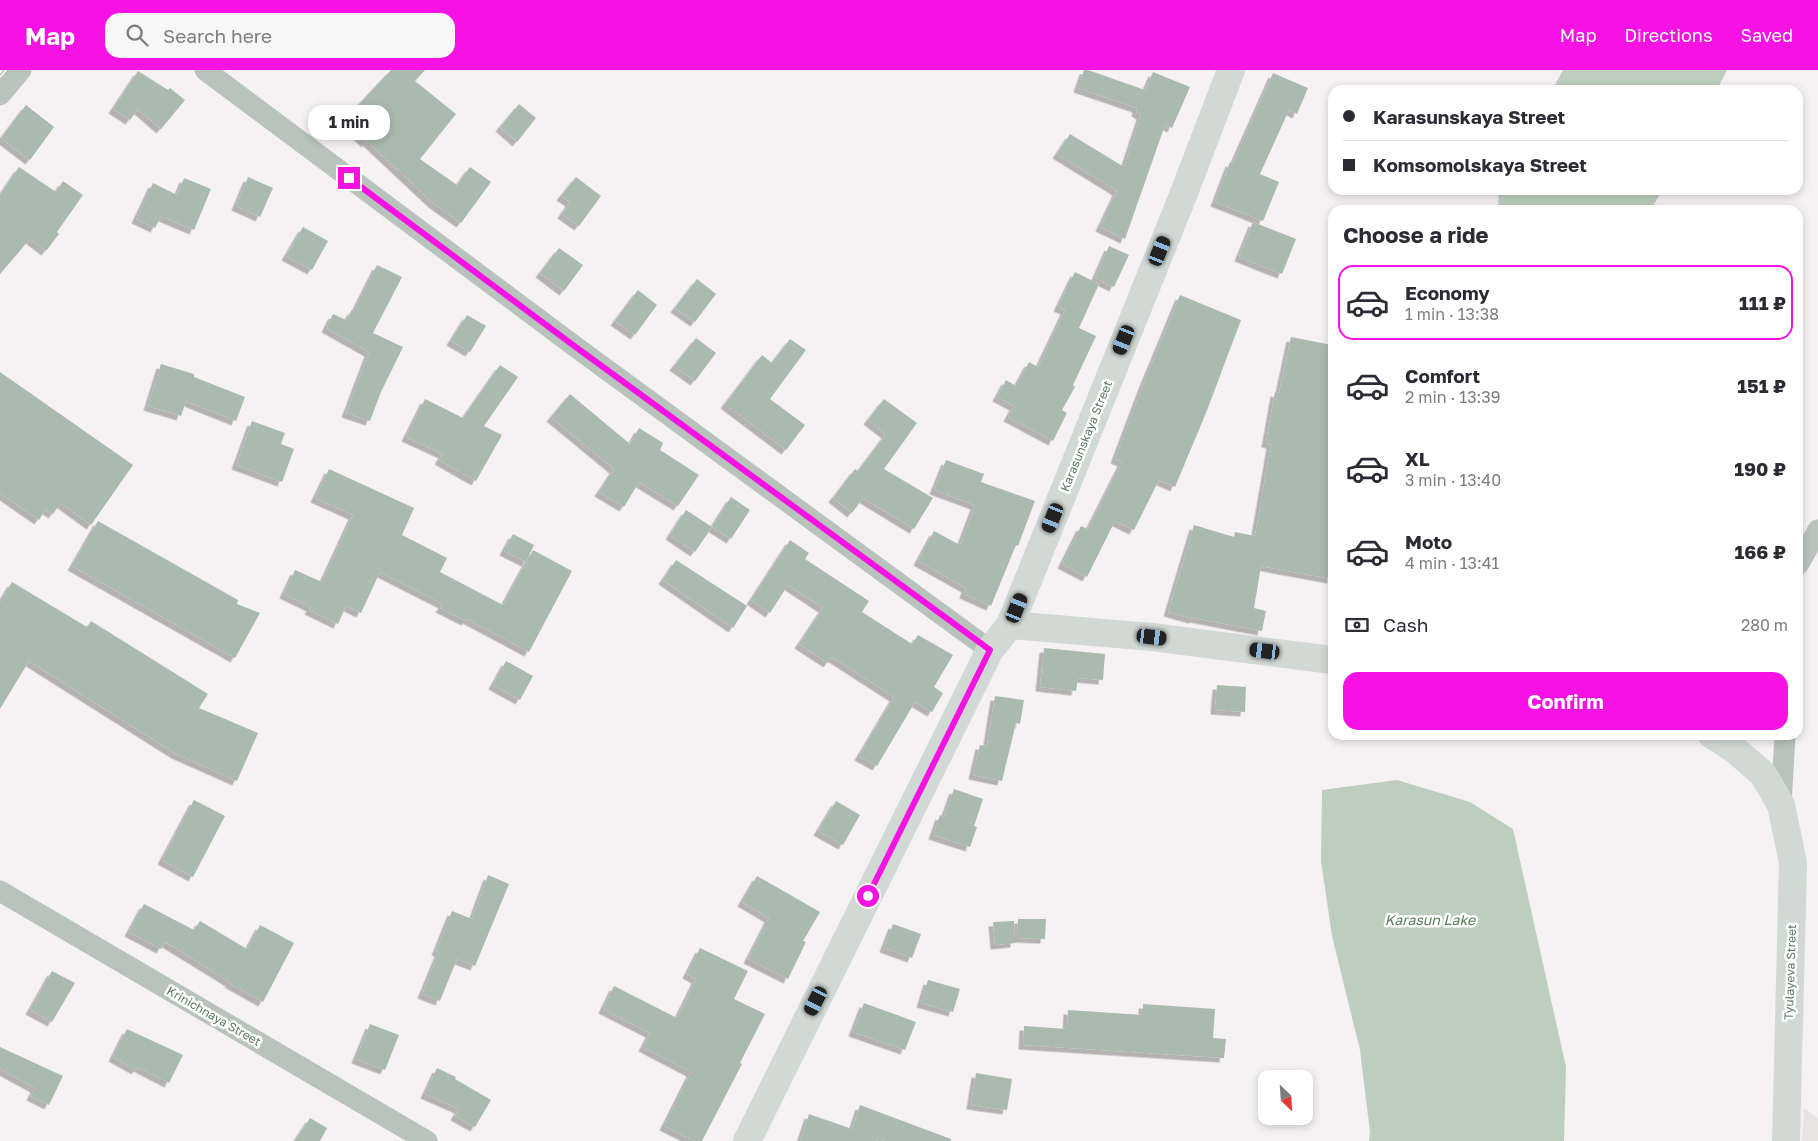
<!DOCTYPE html>
<html lang="en">
<head>
<meta charset="utf-8">
<style>
  :root { --surface:#fff; --page:#f7f7f7; --text:#2b2b33; --muted:#7c7c81; --line:#e1e1e2; --accent:#f512e3 }
  body { margin:0; font-family:"Golos Text",sans-serif; background:var(--page); color:var(--text); height:100vh; display:flex; flex-direction:column; font-size:19px; white-space:nowrap }
  * { box-sizing:border-box; margin:0 }
  p { font-size:16px; color:var(--muted) }
  .icon { flex:none; width:28px; height:28px; fill:none; stroke:currentColor; stroke-width:2; stroke-linecap:round; stroke-linejoin:round }
  .map { position:relative; flex:1; overflow:hidden }
  .panel { position:absolute; left:1328px; top:135px; width:475px; height:535px; display:flex; flex-direction:column; background:var(--surface); border-radius:15px; box-shadow:0 2px 8px #0003 }
  .panel>* { flex:none }
  .guide { position:absolute; left:1328px; top:15px; width:475px; height:110px; border-radius:15px; box-shadow:0 2px 8px #0003; display:grid; align-content:center; height:110px; padding:0 15px; background:var(--surface) }
  .needle { width:32px; rotate:155deg }
  .controls { position:absolute; left:1258px; top:1000px; display:grid; gap:10px }
  .controls a { display:grid; place-items:center; width:55px; height:55px; border-radius:10px; background:var(--surface); box-shadow:0 2px 8px #0003; font-size:25px }
  .end { position:absolute; width:22px; height:22px; margin:-11px; border:6px solid #f512e3; background:#fff; box-shadow:0 0 0 2px #fff }
  .from { border-radius:50% }
  .bubble { position:absolute; height:35px; border-radius:15px; background:var(--surface); box-shadow:0 2px 8px #0003; font-size:16px; font-weight:700; line-height:35px; text-align:center }
  .car { position:absolute; width:15px; height:30px; margin:-15px -8px; border-radius:6px; box-shadow:0 0 4px 1px #0007; background:linear-gradient(#222 24%,#8ab4d8 0 40%,#222 0 76%,#8ab4d8 0 86%,#222 0) }
  .guide b { display:flex; align-items:center; gap:18px; height:48px; font-size:19px }
  .guide b+b { border-top:1px solid var(--line) }
  .guide i { width:12px; height:12px; background:var(--text) }
  ul { padding:0; list-style:none }
  li { display:flex; align-items:center; gap:15px; height:75px; margin:0 10px 8px; padding:0 5px; border:2px solid transparent; border-radius:15px }
  li div { flex:1 }
  li b { display:block; font-size:19px }
  li em { font-style:normal; font-weight:700 }
  li.current { border-color:var(--accent) }
  li>.icon { width:45px; height:45px; stroke-width:1.5 }
  h2 { padding:0 15px; font-size:22px; line-height:60px }
  .pay { display:flex; align-items:center; gap:12px; height:55px; padding:0 15px; font-size:19px }
  .pay p { margin-inline-start:auto }
  .action { display:flex; gap:10px; margin-top:auto; padding:10px 15px }
  .action a { flex:1; height:58px; border-radius:15px; background:var(--accent); color:#fff; font-size:20px; font-weight:700; line-height:58px; text-align:center }
  header { display:flex; align-items:center; gap:30px; box-sizing:border-box; height:70px; padding:0 25px; background:var(--accent); color:#fff }
  header strong { font-size:24px }
  nav { display:flex; gap:28px; margin-inline-start:auto; font-size:18px }
  .search { width:350px; height:45px; background:var(--page); display:flex; align-items:center; gap:12px; box-sizing:border-box; padding:0 18px; border-radius:15px; color:var(--muted); font-size:19px }
  .map>svg:first-child { display:block }
  .built { fill:#e6e5e3 }
  .water { fill:#bdcebe }
  .building { fill:#abbaae; filter:url(#shadow) }
  .lines { fill:none; stroke-linecap:round; stroke-linejoin:round }
  .street { stroke:#b8c3bb; stroke-width:21 }
  .secondary { stroke:#d1d9d4; stroke-width:28 }
  .tram { stroke:#98a99d; stroke-width:1 }
  .route { stroke:#f512e3; stroke-width:6 }
  .labels { text-anchor:middle; dominant-baseline:central; stroke-width:5; stroke-linejoin:round; paint-order:stroke }
  .street-label { font-size:12px; fill:#597a63; stroke:#fff }
  .water-label { font-size:14px; font-style:italic; fill:#587c5c; stroke:#fff }
</style>
</head>
<body>
<header>
<strong>Map</strong>
<div class="search"><svg class="icon" aria-label="search" viewBox="0 0 24 24"><circle cx="10" cy="10" r="6"/><path d="M15 15l6 6"/></svg>Search here</div>
<nav><a>Map</a><a>Directions</a><a>Saved</a></nav>
</header>
<div class="map">
<svg width="1818" height="1071" viewBox="0 0 1818 1071">
  <defs>
    <filter id="shadow"><feDropShadow dx="-4.5" dy="4.5" stdDeviation="0" flood-color="#0004"/></filter>
  </defs>
  <rect width="100%" height="100%" fill="#f6f1f2"/>
  <path class="built" d="M 1804,1038 L 1818,1048 L 1818,1071 L 1802,1071 Z"/>
  <path class="water" d="M 1563,0 L 1727,0 L 1717,20 L 1552,20 Z
    M 1499,120 L 1662,120 L 1651,140 L 1498,140 Z
    M 1397,710 L 1470,732 L 1513,759 L 1566,997 L 1564,1071 L 1369,1071 L 1370,1062 L 1360,980 L 1332,866 L 1321,791 L 1322,720 Z"/>
  <path class="building" d="M 391,0 L 425,0 L 415,11 L 456,44 L 420,89 L 457,115 L 470,97 L 491,112 L 461,153 L 433,133 L 367,71 L 366,73 L 343,51 Z
    M 1084,0 L 1088,0 L 1145,20 L 1153,2 L 1190,17 L 1172,58 L 1165,55 L 1125,169 L 1100,157 L 1117,121 L 1057,84 L 1070,64 L 1124,97 L 1141,45 L 1136,42 L 1137,38 L 1078,18 Z
    M 138,1 L 168,20 L 170,18 L 185,30 L 161,59 L 138,39 L 130,50 L 113,39 Z
    M 1273,3 L 1308,18 L 1297,44 L 1289,40 L 1260,104 L 1279,112 L 1263,151 L 1215,132 L 1230,92 L 1233,93 Z
    M 519,34 L 536,48 L 517,72 L 500,57 Z
    M 26,35 L 54,57 L 30,90 L 1,68 Z
    M 19,97 L 56,122 L 63,111 L 83,125 L 57,162 L 59,164 L 46,181 L 30,169 L 0,204 L 0,125 Z
    M 248,107 L 273,118 L 260,147 L 236,136 Z
    M 576,107 L 601,126 L 579,156 L 562,144 L 570,132 L 561,126 Z
    M 184,108 L 211,119 L 194,160 L 161,146 L 155,158 L 136,149 L 153,113 L 177,125 Z
    M 1253,152 L 1296,169 L 1282,204 L 1239,187 Z
    M 303,157 L 328,171 L 312,200 L 286,186 Z
    M 1109,176 L 1129,185 L 1114,217 L 1095,208 Z
    M 559,178 L 583,195 L 564,221 L 540,203 Z
    M 377,195 L 402,207 L 373,263 L 403,277 L 381,322 L 370,351 L 346,343 L 369,282 L 326,258 L 333,244 L 346,250 L 352,240 L 354,241 Z
    M 1075,202 L 1099,214 L 1079,258 L 1096,266 L 1073,315 L 1075,317 L 1062,340 L 1067,343 L 1053,371 L 1008,347 L 1014,336 L 997,327 L 1006,310 L 1016,316 L 1029,292 L 1038,297 L 1065,240 L 1058,237 Z
    M 697,209 L 716,224 L 695,252 L 675,238 Z
    M 638,220 L 657,235 L 635,265 L 615,251 Z
    M 1180,225 L 1241,250 L 1206,343 L 1175,417 L 1159,410 L 1134,460 L 1115,451 L 1087,507 L 1062,494 L 1081,456 L 1088,459 L 1122,392 L 1115,389 L 1142,317 Z
    M 467,245 L 486,256 L 470,282 L 451,271 Z
    M 1291,267 L 1332,275 L 1332,509 L 1261,496 L 1254,538 L 1266,541 L 1262,561 L 1194,548 L 1193,549 L 1168,542 L 1194,455 L 1234,467 L 1235,462 L 1255,466 L 1271,374 L 1266,373 L 1275,322 L 1279,323 Z
    M 696,268 L 716,283 L 695,311 L 674,296 Z
    M 790,269 L 806,280 L 770,329 L 805,355 L 786,380 L 725,334 L 762,285 L 772,293 Z
    M 161,294 L 194,304 L 194,307 L 245,327 L 236,351 L 186,331 L 181,346 L 148,336 Z
    M 500,295 L 518,307 L 484,356 L 502,365 L 476,411 L 439,390 L 443,384 L 406,367 L 425,329 L 463,348 Z
    M 0,302 L 133,395 L 91,455 L 61,433 L 53,444 L 46,439 L 39,450 L 0,423 Z
    M 570,324 L 630,374 L 639,358 L 663,373 L 660,380 L 699,405 L 678,436 L 639,412 L 624,437 L 599,422 L 614,399 L 551,347 Z
    M 884,329 L 917,353 L 884,399 L 933,428 L 914,459 L 863,428 L 852,443 L 833,428 L 855,399 L 858,401 L 886,364 L 868,350 Z
    M 252,351 L 285,363 L 281,374 L 294,379 L 282,412 L 236,395 Z
    M 946,390 L 984,404 L 981,412 L 1035,431 L 1018,476 L 1016,475 L 991,536 L 964,524 L 966,518 L 918,491 L 934,461 L 960,475 L 975,435 L 934,420 Z
    M 329,399 L 414,438 L 402,465 L 447,488 L 440,502 L 503,535 L 533,480 L 572,501 L 529,582 L 467,549 L 466,551 L 440,538 L 443,534 L 380,502 L 361,543 L 346,536 L 338,554 L 309,540 L 311,537 L 284,524 L 295,500 L 322,512 L 353,445 L 315,428 Z
    M 731,427 L 750,440 L 731,469 L 712,457 Z
    M 686,440 L 712,457 L 695,482 L 670,465 Z
    M 98,451 L 238,530 L 237,534 L 260,543 L 235,588 L 72,496 Z
    M 513,464 L 534,475 L 526,492 L 504,481 Z
    M 790,470 L 809,483 L 805,489 L 869,531 L 862,542 L 912,574 L 918,565 L 953,585 L 934,617 L 943,623 L 932,642 L 915,632 L 877,696 L 859,686 L 894,627 L 832,587 L 828,593 L 799,574 L 823,538 L 788,515 L 770,543 L 751,530 Z
    M 676,490 L 747,536 L 733,558 L 663,510 Z
    M 12,512 L 87,557 L 91,551 L 208,624 L 199,638 L 258,663 L 237,711 L 176,684 L 29,591 L 0,639 L 0,532 Z
    M 1044,578 L 1105,584 L 1103,610 L 1078,608 L 1076,621 L 1040,617 Z
    M 506,591 L 533,606 L 520,630 L 493,615 Z
    M 1217,615 L 1246,617 L 1245,642 L 1215,640 Z
    M 995,626 L 1024,630 L 1020,654 L 1016,653 L 1002,711 L 973,705 L 980,675 L 987,676 Z
    M 954,719 L 983,729 L 974,756 L 977,757 L 970,777 L 933,765 L 940,745 L 944,747 Z
    M 194,730 L 225,746 L 193,807 L 162,790 Z
    M 836,731 L 860,745 L 843,775 L 818,761 Z
    M 488,805 L 509,814 L 475,896 L 457,889 L 440,931 L 422,924 L 439,882 L 436,881 L 452,841 L 472,849 Z
    M 757,806 L 820,842 L 803,871 L 806,872 L 788,909 L 748,889 L 769,848 L 742,832 Z
    M 144,834 L 194,860 L 200,851 L 247,879 L 260,855 L 294,873 L 263,932 L 229,913 L 230,912 L 165,872 L 161,879 L 129,862 Z
    M 1018,849 L 1046,849 L 1045,869 L 1017,868 Z
    M 1014,851 L 1015,873 L 995,875 L 993,852 Z
    M 893,854 L 921,864 L 912,888 L 884,878 Z
    M 700,878 L 748,901 L 734,929 L 765,944 L 740,993 L 742,994 L 702,1071 L 694,1071 L 664,1056 L 691,1002 L 643,977 L 650,963 L 603,939 L 614,916 L 677,948 L 696,909 L 687,904 Z
    M 52,901 L 75,913 L 52,952 L 30,940 Z
    M 928,910 L 960,919 L 953,942 L 921,933 Z
    M 864,933 L 916,952 L 905,980 L 853,962 Z
    M 1143,934 L 1215,939 L 1213,968 L 1226,969 L 1224,988 L 1023,975 L 1024,956 L 1067,959 L 1068,940 L 1143,945 Z
    M 370,954 L 399,965 L 385,1000 L 356,989 Z
    M 127,959 L 183,985 L 169,1013 L 138,997 L 136,1000 L 113,987 Z
    M 0,977 L 63,1006 L 49,1035 L 31,1026 L 35,1018 L 0,999 Z
    M 437,998 L 456,1007 L 455,1009 L 491,1030 L 475,1057 L 455,1046 L 459,1039 L 425,1024 Z
    M 976,1003 L 1012,1009 L 1007,1040 L 971,1035 Z
    M 860,1035 L 951,1069 L 951,1071 L 885,1071 L 877,1068 L 876,1071 L 800,1071 L 809,1044 L 852,1059 Z
    M 310,1048 L 327,1058 L 320,1071 L 295,1071 Z"/>
  <g class="lines">
    <path class="street" d="M 205,0 L 573,275 L 990,580
      M 0,25 L 21,0
      M 1798,495 L 1818,460
      M 1781,735 L 1785,665
      M 0,821 L 427,1071"/>
    <path class="secondary" d="M 1010,555 L 1152,567 L 1332,590
      M 1712,665 L 1734,679 L 1763,704 L 1781,735 L 1793,793 L 1786,1071
      M 747,1071 L 990,580 L 1010,555 L 1182,128 L 1231,0"/>
    <path class="tram" d="M 0,5 L 4,0"/>
  </g>
  <g class="lines">
    <path class="route" d="M 349,108 L 573,275 L 990,580 L 868,826"/>
  </g>
  <g class="labels">
    <g class="street-label">
      <text transform="translate(1086 366) rotate(-68)">Karasunskaya Street</text>
      <text transform="translate(1790 902) rotate(-88)">Tyulayeva Street</text>
      <text transform="translate(214 946) rotate(30)">Krinichnaya Street</text>
    </g>
    <g class="water-label">
      <text x="1430" y="849">Karasun Lake</text>
    </g>
  </g>
</svg>
<div class="controls">
<a><svg class="needle" viewBox="-14 -14 28 28"><path d="M0-13l5 13h-10z" fill="#e53935"/><path d="M0 13l5-13h-10z" fill="#7c7c81"/></svg></a>
</div>
<i class="end from" style="left:868px;top:826px"></i>
<i class="end" style="left:349px;top:108px"></i>
<div class="bubble" style="left:308px;top:35px;width:82px">1 min</div>
<i class="car" style="left:1160px;top:181px;rotate:22deg"></i>
<i class="car" style="left:1124px;top:270px;rotate:202deg"></i>
<i class="car" style="left:1053px;top:448px;rotate:202deg"></i>
<i class="car" style="left:1017px;top:538px;rotate:22deg"></i>
<i class="car" style="left:1152px;top:567px;rotate:97deg"></i>
<i class="car" style="left:1265px;top:581px;rotate:277deg"></i>
<i class="car" style="left:816px;top:931px;rotate:207deg"></i>
<div class="guide">
<b><i class="from"></i>Karasunskaya Street</b>
<b><i></i>Komsomolskaya Street</b>
</div>
<section class="panel">
<h2>Choose a ride</h2>
<ul>
<li class="current"><svg class="icon" aria-label="car" viewBox="0 0 24 24"><path d="M5 17H2v-5l4-1 3-4h7l3 4 3 1v5h-3M9 17h6M6 11h13"/><circle cx="7" cy="17" r="2"/><circle cx="17" cy="17" r="2"/></svg><div><b>Economy</b><p>1 min · 13:38</p></div><em>111 ₽</em></li>
<li><svg class="icon" aria-label="car" viewBox="0 0 24 24"><path d="M5 17H2v-5l4-1 3-4h7l3 4 3 1v5h-3M9 17h6M6 11h13"/><circle cx="7" cy="17" r="2"/><circle cx="17" cy="17" r="2"/></svg><div><b>Comfort</b><p>2 min · 13:39</p></div><em>151 ₽</em></li>
<li><svg class="icon" aria-label="car" viewBox="0 0 24 24"><path d="M5 17H2v-5l4-1 3-4h7l3 4 3 1v5h-3M9 17h6M6 11h13"/><circle cx="7" cy="17" r="2"/><circle cx="17" cy="17" r="2"/></svg><div><b>XL</b><p>3 min · 13:40</p></div><em>190 ₽</em></li>
<li><svg class="icon" aria-label="car" viewBox="0 0 24 24"><path d="M5 17H2v-5l4-1 3-4h7l3 4 3 1v5h-3M9 17h6M6 11h13"/><circle cx="7" cy="17" r="2"/><circle cx="17" cy="17" r="2"/></svg><div><b>Moto</b><p>4 min · 13:41</p></div><em>166 ₽</em></li>
</ul>
<div class="pay"><svg class="icon" aria-label="cash" viewBox="0 0 24 24"><path d="M3 7h18v10H3z"/><circle cx="12" cy="12" r="2"/></svg>Cash<p>280 m</p></div>
<div class="action"><a>Confirm</a></div>
</section>
</div>
</body>
</html>
